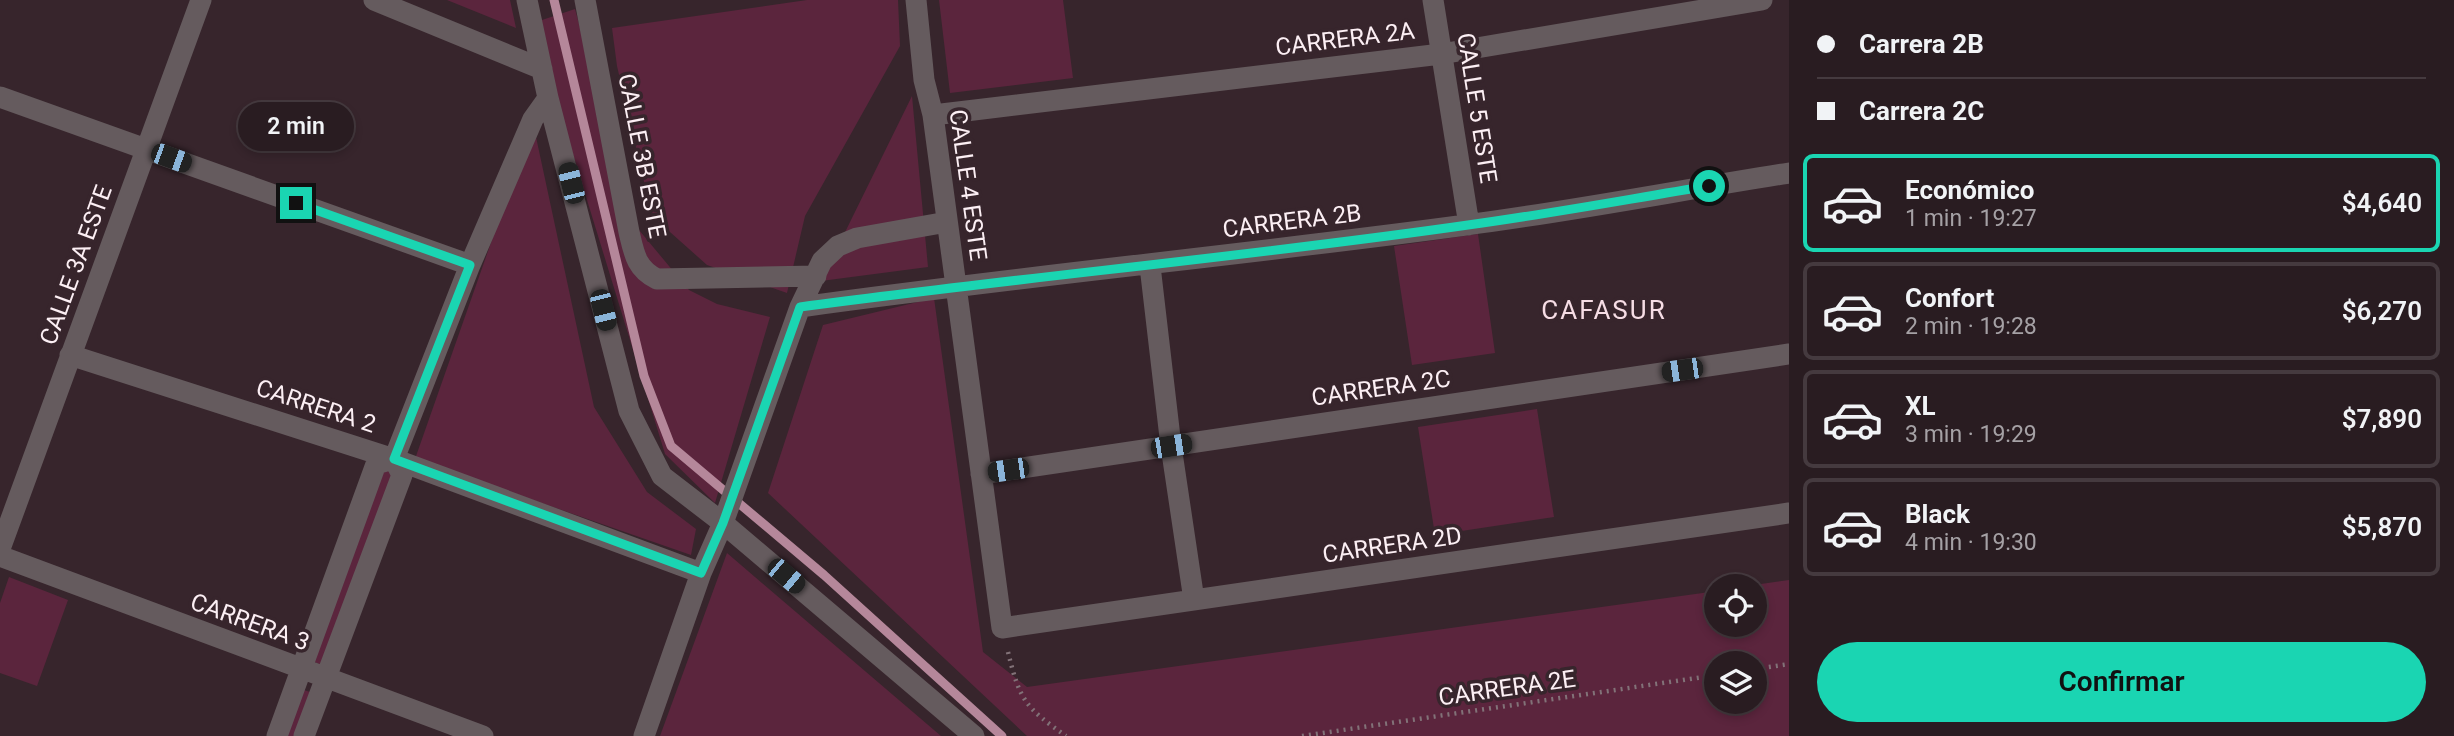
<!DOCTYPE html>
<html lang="es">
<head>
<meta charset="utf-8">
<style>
  :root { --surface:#291c21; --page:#31252a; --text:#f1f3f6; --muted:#a5a1a5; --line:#453a3f; --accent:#1ad5b2 }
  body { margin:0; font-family:Roboto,sans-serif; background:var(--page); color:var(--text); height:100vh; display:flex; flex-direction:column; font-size:26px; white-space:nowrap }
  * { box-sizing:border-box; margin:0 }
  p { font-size:23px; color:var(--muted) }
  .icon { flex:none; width:38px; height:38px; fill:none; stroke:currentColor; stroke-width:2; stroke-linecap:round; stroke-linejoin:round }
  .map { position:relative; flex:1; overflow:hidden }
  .drawer { display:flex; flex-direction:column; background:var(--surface); width:665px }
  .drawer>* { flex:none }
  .banner { display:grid; align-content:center; height:154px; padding:0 28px; background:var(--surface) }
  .controls { position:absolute; left:1704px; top:574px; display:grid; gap:14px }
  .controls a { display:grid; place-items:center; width:63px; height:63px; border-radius:50%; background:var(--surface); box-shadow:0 4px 10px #0003,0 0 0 2px var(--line); font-size:35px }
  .end { position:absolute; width:32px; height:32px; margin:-16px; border:9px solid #1ad5b2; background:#111; box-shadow:0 0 0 4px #111 }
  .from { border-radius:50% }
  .bubble { position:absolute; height:49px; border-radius:24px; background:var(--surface); box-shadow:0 4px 10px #0003,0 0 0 2px var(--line); font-size:23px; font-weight:600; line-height:49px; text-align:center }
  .car { position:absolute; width:21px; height:42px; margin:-21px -10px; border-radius:9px; box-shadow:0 0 5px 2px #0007; background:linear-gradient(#222 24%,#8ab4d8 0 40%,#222 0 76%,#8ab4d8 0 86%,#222 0) }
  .banner b { display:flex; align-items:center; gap:24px; height:66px; font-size:26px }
  .banner b+b { border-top:2px solid var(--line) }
  .banner i { width:18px; height:18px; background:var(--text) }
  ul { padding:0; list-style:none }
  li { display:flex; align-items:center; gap:21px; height:98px; margin:0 14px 10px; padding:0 14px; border:4px solid var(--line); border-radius:10px }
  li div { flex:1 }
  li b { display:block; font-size:26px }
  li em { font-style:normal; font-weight:600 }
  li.selected { border-color:var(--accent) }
  li>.icon { width:63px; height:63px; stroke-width:1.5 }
  .button { display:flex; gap:14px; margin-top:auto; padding:14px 28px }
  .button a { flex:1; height:80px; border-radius:42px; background:var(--accent); color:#111; font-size:28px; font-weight:600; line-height:80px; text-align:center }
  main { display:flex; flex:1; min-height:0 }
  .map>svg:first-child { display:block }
  .green { fill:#5b253d; fill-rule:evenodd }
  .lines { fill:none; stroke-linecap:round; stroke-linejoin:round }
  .stream { stroke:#b5879a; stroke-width:9 }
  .path { stroke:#827278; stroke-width:4.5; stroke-dasharray:2 5; stroke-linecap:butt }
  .street { stroke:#655b5e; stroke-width:21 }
  .route { stroke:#1ad5b2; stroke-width:9 }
  .labels { text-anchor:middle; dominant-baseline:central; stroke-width:7; stroke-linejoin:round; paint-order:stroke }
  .street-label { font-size:24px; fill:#fceff4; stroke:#37252c }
  .neighbourhood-label { font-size:26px; letter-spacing:2px; fill:#f6dde5; stroke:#37252c }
</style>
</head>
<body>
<main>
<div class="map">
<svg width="1789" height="736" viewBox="0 0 1789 736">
  <rect width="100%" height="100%" fill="#37252c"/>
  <path class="green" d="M 447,0 L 510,0 L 516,28 Z
    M 807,0 L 898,0 L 900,46 L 805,216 L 787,293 L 707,265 L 652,216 L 617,66 L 612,28 Z
    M 939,0 L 1063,0 L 1073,78 L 950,93 Z
    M 575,9 L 634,224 L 689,290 L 717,304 L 770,317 L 715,503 L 665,454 L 560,112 L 539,21 Z
    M 912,96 L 928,267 L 821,281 Z
    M 533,123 L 594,407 L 647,492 L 696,529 L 691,555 L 415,459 Z
    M 1478,234 L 1495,353 L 1412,365 L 1394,246 Z
    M 934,298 L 983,652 L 1027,687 L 1717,591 L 1717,625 L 1755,625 L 1755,586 L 1747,586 L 1789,580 L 1789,736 L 1027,736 L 768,493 L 823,325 ZM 1717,663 L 1755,663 L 1755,702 L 1717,702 Z
    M 1537,409 L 1554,517 L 1435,535 L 1418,427 Z
    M 381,466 L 396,473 L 324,666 L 312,661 Z
    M 727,553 L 941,736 L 660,736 Z
    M 9,577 L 68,600 L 37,686 L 0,673 L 0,603 Z
    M 301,689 L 313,693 L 298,736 L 284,736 Z"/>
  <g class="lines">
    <path class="stream" d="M 554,0 L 644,376 L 671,446 L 824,575 L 1002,736"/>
    <path class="path" d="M 1008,652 C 1020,701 1025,707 1066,736
      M 1755,669 L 1789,664
      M 1302,736 L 1717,675"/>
    <path class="street" d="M 374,0 L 542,69
      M 585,0 L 629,232 C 634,253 636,269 657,279 L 816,276
      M 916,0 L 924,80 L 933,115 L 1002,628 L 1789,513
      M 1433,0 L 1469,225
      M 0,97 L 470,265
      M 548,98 L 629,411 L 662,476 L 723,523 L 974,736
      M 933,115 L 1441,54 L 1762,0
      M 1150,266 L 1171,446 L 1194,600
      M 800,307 C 1022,276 1244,255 1466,225 C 1574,211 1681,190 1789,173
      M 70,355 L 394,459 L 701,573
      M 981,474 L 1789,354
      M 0,549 L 201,0
      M 0,556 L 483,736
      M 277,736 L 376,464 L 394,459
      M 304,736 L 402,475 L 394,459 L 470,265 L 533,119 L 548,98 L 527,0
      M 644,736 L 701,573 L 723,523 L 800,307 L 822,261 L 838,246 L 857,238 L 947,222"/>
  </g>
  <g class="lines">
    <path class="route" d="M 296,203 L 470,265 L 394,459 L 701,573 L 723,523 L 800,307 C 1023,277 1246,257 1468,225 C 1549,214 1629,199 1709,186"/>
  </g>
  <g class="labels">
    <g class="street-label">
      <text transform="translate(1345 39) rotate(-7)">CARRERA 2A</text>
      <text transform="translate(1477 108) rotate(81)">CALLE 5 ESTE</text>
      <text transform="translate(642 156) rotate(79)">CALLE 3B ESTE</text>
      <text transform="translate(968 185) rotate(82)">CALLE 4 ESTE</text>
      <text transform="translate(1292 221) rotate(-7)">CARRERA 2B</text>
      <text transform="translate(76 265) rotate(-70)">CALLE 3A ESTE</text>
      <text transform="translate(1381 388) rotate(-8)">CARRERA 2C</text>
      <text transform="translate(316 406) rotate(18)">CARRERA 2</text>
      <text transform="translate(1392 545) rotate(-8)">CARRERA 2D</text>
      <text transform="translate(250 622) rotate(20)">CARRERA 3</text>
      <text transform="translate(1507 688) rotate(-8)">CARRERA 2E</text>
    </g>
    <g class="neighbourhood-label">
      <text x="1604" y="310">CAFASUR</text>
    </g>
  </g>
</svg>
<div class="controls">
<a><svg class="icon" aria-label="locate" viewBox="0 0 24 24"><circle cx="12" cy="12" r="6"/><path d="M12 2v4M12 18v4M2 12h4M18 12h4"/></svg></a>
<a><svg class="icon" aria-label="layers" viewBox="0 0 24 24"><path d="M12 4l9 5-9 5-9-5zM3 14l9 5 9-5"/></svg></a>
</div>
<i class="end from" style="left:1709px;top:186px"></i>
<i class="end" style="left:296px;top:203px"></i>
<div class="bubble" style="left:238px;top:102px;width:116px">2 min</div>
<i class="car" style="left:171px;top:158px;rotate:110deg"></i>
<i class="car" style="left:571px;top:183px;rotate:346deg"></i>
<i class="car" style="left:603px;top:310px;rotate:166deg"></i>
<i class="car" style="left:1682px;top:370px;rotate:262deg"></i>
<i class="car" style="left:1171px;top:446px;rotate:81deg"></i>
<i class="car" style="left:1008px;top:470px;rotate:262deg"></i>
<i class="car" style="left:786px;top:576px;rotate:130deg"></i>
</div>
<section class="drawer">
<div class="banner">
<b><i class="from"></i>Carrera 2B</b>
<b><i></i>Carrera 2C</b>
</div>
<ul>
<li class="selected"><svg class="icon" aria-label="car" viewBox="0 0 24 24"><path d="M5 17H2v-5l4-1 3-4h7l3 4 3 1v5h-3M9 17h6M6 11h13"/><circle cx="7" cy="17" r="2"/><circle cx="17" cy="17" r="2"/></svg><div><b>Económico</b><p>1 min · 19:27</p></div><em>$4,640</em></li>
<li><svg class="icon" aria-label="car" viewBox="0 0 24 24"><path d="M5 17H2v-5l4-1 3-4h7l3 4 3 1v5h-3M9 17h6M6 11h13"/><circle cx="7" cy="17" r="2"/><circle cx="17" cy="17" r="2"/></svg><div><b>Confort</b><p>2 min · 19:28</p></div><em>$6,270</em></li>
<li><svg class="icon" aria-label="car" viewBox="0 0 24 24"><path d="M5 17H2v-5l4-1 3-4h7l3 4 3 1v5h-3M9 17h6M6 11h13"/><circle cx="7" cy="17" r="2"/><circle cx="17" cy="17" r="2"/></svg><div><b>XL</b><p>3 min · 19:29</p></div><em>$7,890</em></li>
<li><svg class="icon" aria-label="car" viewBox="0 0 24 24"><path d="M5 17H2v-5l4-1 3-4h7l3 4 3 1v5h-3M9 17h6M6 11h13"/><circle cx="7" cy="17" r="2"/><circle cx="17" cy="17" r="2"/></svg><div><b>Black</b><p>4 min · 19:30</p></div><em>$5,870</em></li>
</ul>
<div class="button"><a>Confirmar</a></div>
</section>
</main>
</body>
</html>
